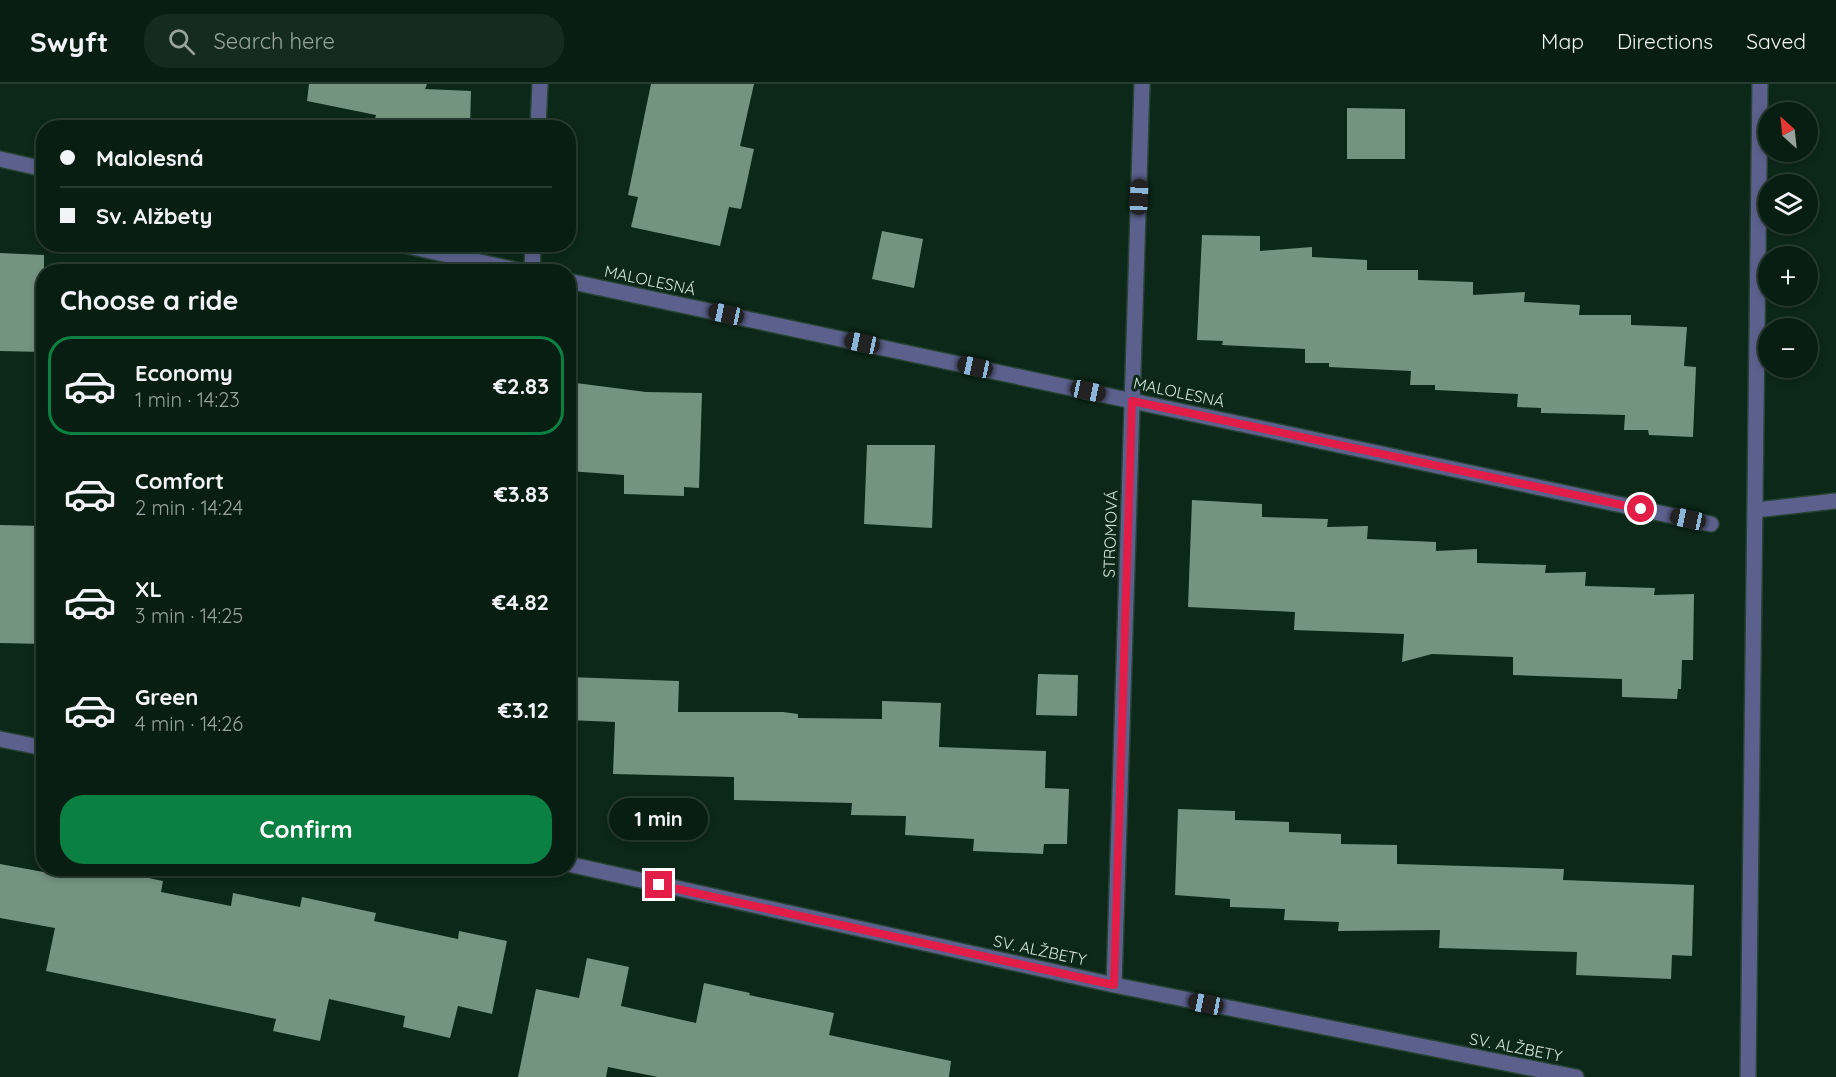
<!DOCTYPE html>
<html lang="en">
<head>
<meta charset="utf-8">
<style>
  :root { --surface:#081e12; --page:#162b20; --text:#f1f3f6; --muted:#98a29f; --line:#293c32; --accent:#0b8043 }
  body { margin:0; font-family:Quicksand,sans-serif; background:var(--page); color:var(--text); height:100vh; display:flex; flex-direction:column; font-size:22px; white-space:nowrap }
  * { box-sizing:border-box; margin:0 }
  p { font-size:20px; color:var(--muted) }
  .icon { flex:none; width:33px; height:33px; fill:none; stroke:currentColor; stroke-width:2; stroke-linecap:round; stroke-linejoin:round }
  .map { position:relative; flex:1; overflow:hidden }
  .panel { position:absolute; left:36px; top:180px; width:540px; height:612px; display:flex; flex-direction:column; background:var(--surface); border-radius:24px; box-shadow:0 3px 9px #0003,0 0 0 2px var(--line) }
  .panel>* { flex:none }
  .banner { position:absolute; left:36px; top:36px; width:540px; height:132px; border-radius:24px; box-shadow:0 3px 9px #0003,0 0 0 2px var(--line); display:grid; align-content:center; height:132px; padding:0 24px; background:var(--surface) }
  .needle { width:39px; rotate:333deg }
  .buttons { position:absolute; left:1758px; top:18px; display:grid; gap:12px }
  .buttons a { display:grid; place-items:center; width:60px; height:60px; border-radius:50%; background:var(--surface); box-shadow:0 3px 9px #0003,0 0 0 2px var(--line); font-size:30px }
  .end { position:absolute; width:27px; height:27px; margin:-14px; border:8px solid #e11d48; background:#fff; box-shadow:0 0 0 3px #fff }
  .from { border-radius:50% }
  .bubble { position:absolute; height:42px; border-radius:21px; background:var(--surface); box-shadow:0 3px 9px #0003,0 0 0 2px var(--line); font-size:20px; font-weight:700; line-height:42px; text-align:center }
  .car { position:absolute; width:18px; height:36px; margin:-18px -9px; border-radius:8px; box-shadow:0 0 4px 2px #0007; background:linear-gradient(#222 24%,#8ab4d8 0 40%,#222 0 76%,#8ab4d8 0 86%,#222 0) }
  .banner b { display:flex; align-items:center; gap:21px; height:57px; font-size:22px }
  .banner b+b { border-top:2px solid var(--line) }
  .banner i { width:15px; height:15px; background:var(--text) }
  ul { padding:0; list-style:none }
  li { display:flex; align-items:center; gap:18px; height:99px; margin:0 12px 9px; padding:0 12px; border:3px solid transparent; border-radius:24px }
  li div { flex:1 }
  li b { display:block; font-size:22px }
  li em { font-style:normal; font-weight:700 }
  li.current { border-color:var(--accent) }
  li>.icon { width:54px; height:54px; stroke-width:1.5 }
  h2 { padding:0 24px; font-size:27px; line-height:72px }
  .button { display:flex; gap:12px; margin-top:auto; padding:12px 24px }
  .button a { flex:1; height:69px; border-radius:24px; background:var(--accent); color:#fff; font-size:24px; font-weight:700; line-height:69px; text-align:center }
  header { display:flex; align-items:center; gap:36px; box-sizing:border-box; height:84px; padding:0 30px; background:var(--surface); border-bottom:2px solid var(--line) }
  header strong { font-size:28px }
  nav { display:flex; gap:33px; margin-inline-start:auto; font-size:21px }
  .search { width:420px; height:54px; background:var(--page); display:flex; align-items:center; gap:15px; box-sizing:border-box; padding:0 21px; border-radius:24px; color:var(--muted); font-size:22px }
  .map>svg:first-child { display:block }
  .building { fill:#759480 }
  .lines { fill:none; stroke-linecap:round; stroke-linejoin:round }
  .minor-casing { stroke:#274333; stroke-width:18 }
  .minor { stroke:#5b618c; stroke-width:15 }
  .route { stroke:#e11d48; stroke-width:8 }
  .labels { text-anchor:middle; dominant-baseline:central; stroke-width:6; stroke-linejoin:round; paint-order:stroke }
  .street-label { font-size:16px; fill:#d6e6db; stroke:#0b2818 }
</style>
</head>
<body>
<header>
<strong>Swyft</strong>
<div class="search"><svg class="icon" aria-label="search" viewBox="0 0 24 24"><circle cx="10" cy="10" r="6"/><path d="M15 15l6 6"/></svg>Search here</div>
<nav><a>Map</a><a>Directions</a><a>Saved</a></nav>
</header>
<div class="map">
<svg width="1836" height="993" viewBox="0 0 1836 993">
  <rect width="100%" height="100%" fill="#0b2818"/>
  <path class="building" d="M 309,0 L 427,0 L 425,5 L 471,7 L 470,44 L 373,44 L 376,31 L 307,17 Z
    M 651,0 L 754,0 L 740,62 L 754,65 L 741,125 L 729,123 L 720,162 L 631,143 L 638,113 L 628,111 Z
    M 1347,24 L 1405,25 L 1405,75 L 1347,75 Z
    M 882,147 L 923,155 L 914,204 L 872,195 Z
    M 1202,151 L 1260,152 L 1260,167 L 1312,163 L 1312,173 L 1367,176 L 1367,186 L 1418,186 L 1418,196 L 1473,198 L 1473,211 L 1525,208 L 1524,218 L 1580,221 L 1579,231 L 1631,231 L 1631,241 L 1687,243 L 1684,282 L 1696,283 L 1693,353 L 1649,351 L 1648,346 L 1624,346 L 1625,331 L 1541,329 L 1541,324 L 1517,323 L 1518,310 L 1435,306 L 1435,301 L 1410,301 L 1411,287 L 1329,283 L 1329,279 L 1305,279 L 1305,265 L 1222,261 L 1223,257 L 1197,256 Z
    M 0,169 L 44,171 L 44,268 L 0,267 Z
    M 568,298 L 646,308 L 702,309 L 699,404 L 684,403 L 684,412 L 624,410 L 624,391 L 568,387 Z
    M 867,361 L 935,361 L 932,444 L 864,440 Z
    M 1192,416 L 1262,420 L 1262,433 L 1328,435 L 1327,443 L 1368,442 L 1367,455 L 1436,458 L 1436,467 L 1477,465 L 1477,479 L 1546,481 L 1545,489 L 1586,488 L 1585,502 L 1655,504 L 1654,511 L 1694,510 L 1693,576 L 1682,576 L 1681,605 L 1678,605 L 1677,615 L 1622,613 L 1622,595 L 1513,591 L 1513,573 L 1432,570 L 1402,578 L 1404,550 L 1294,546 L 1295,528 L 1188,523 Z
    M 0,441 L 44,442 L 44,560 L 0,559 Z
    M 1038,590 L 1078,591 L 1077,632 L 1036,631 Z
    M 568,593 L 679,597 L 678,628 L 783,628 L 798,630 L 798,634 L 882,635 L 882,617 L 941,619 L 939,663 L 1046,667 L 1045,704 L 1069,705 L 1067,760 L 1044,760 L 1043,770 L 973,767 L 974,755 L 905,751 L 906,732 L 851,731 L 852,719 L 734,716 L 734,693 L 613,690 L 615,638 L 568,636 Z
    M 1178,725 L 1235,727 L 1235,736 L 1289,738 L 1289,748 L 1341,750 L 1341,760 L 1397,761 L 1397,780 L 1564,785 L 1563,796 L 1694,801 L 1692,872 L 1672,871 L 1671,895 L 1576,891 L 1577,868 L 1439,864 L 1440,846 L 1338,847 L 1339,838 L 1284,836 L 1285,825 L 1230,823 L 1230,815 L 1175,811 Z
    M 0,780 L 65,792 L 67,787 L 97,794 L 98,784 L 101,784 L 163,797 L 161,808 L 231,822 L 233,809 L 300,823 L 302,813 L 376,829 L 374,837 L 458,855 L 459,847 L 507,857 L 492,930 L 458,922 L 450,954 L 403,943 L 405,932 L 329,915 L 320,957 L 273,947 L 276,935 L 46,887 L 55,844 L 0,834 Z
    M 587,874 L 629,883 L 621,922 L 696,939 L 704,899 L 750,909 L 749,911 L 834,929 L 829,951 L 951,977 L 949,993 L 658,993 L 608,983 L 606,993 L 518,993 L 536,905 L 579,914 Z"/>
  <g class="lines">
    <defs>
      <path id="minor" d="M 538,44 L 540,0
        M 0,75 L 44,85
        M 399,160 L 525,188
        M 532,188 L 533,160
        M 568,197 L 1711,440
        M 1756,426 L 1836,417
        M 0,655 L 44,664
        M 568,780 L 1114,901 L 1576,993
        M 1114,901 L 1142,0
        M 1748,993 L 1760,0"/>
    </defs>
    <use href="#minor" class="minor-casing"/>
    <use href="#minor" class="minor"/>
  </g>
  <g class="lines">
    <path class="route" d="M 659,801 L 1114,901 L 1132,317 L 1641,425"/>
  </g>
  <g class="labels">
    <g class="street-label">
      <text transform="translate(650 196) rotate(12)">MALOLESNÁ</text>
      <text transform="translate(1179 308) rotate(12)">MALOLESNÁ</text>
      <text transform="translate(1110 450) rotate(-88)">STROMOVÁ</text>
      <text transform="translate(1040 866) rotate(12)">SV. ALŽBETY</text>
      <text transform="translate(1516 963) rotate(11)">SV. ALŽBETY</text>
    </g>
  </g>
</svg>
<div class="buttons">
<a><svg class="needle" viewBox="-14 -14 28 28"><path d="M0-13l5 13h-10z" fill="#e53935"/><path d="M0 13l5-13h-10z" fill="#98a29f"/></svg></a>
<a><svg class="icon" aria-label="layers" viewBox="0 0 24 24"><path d="M12 4l9 5-9 5-9-5zM3 14l9 5 9-5"/></svg></a>
<a>+</a>
<a>−</a>
</div>
<i class="end from" style="left:1641px;top:425px"></i>
<i class="end" style="left:659px;top:801px"></i>
<div class="bubble" style="left:609px;top:714px;width:99px">1 min</div>
<i class="car" style="left:1139px;top:113px;rotate:2deg"></i>
<i class="car" style="left:726px;top:230px;rotate:282deg"></i>
<i class="car" style="left:862px;top:259px;rotate:282deg"></i>
<i class="car" style="left:975px;top:283px;rotate:282deg"></i>
<i class="car" style="left:1088px;top:307px;rotate:102deg"></i>
<i class="car" style="left:1688px;top:435px;rotate:282deg"></i>
<i class="car" style="left:1206px;top:920px;rotate:281deg"></i>
<div class="banner">
<b><i class="from"></i>Malolesná</b>
<b><i></i>Sv. Alžbety</b>
</div>
<section class="panel">
<h2>Choose a ride</h2>
<ul>
<li class="current"><svg class="icon" aria-label="car" viewBox="0 0 24 24"><path d="M5 17H2v-5l4-1 3-4h7l3 4 3 1v5h-3M9 17h6M6 11h13"/><circle cx="7" cy="17" r="2"/><circle cx="17" cy="17" r="2"/></svg><div><b>Economy</b><p>1 min · 14:23</p></div><em>€2.83</em></li>
<li><svg class="icon" aria-label="car" viewBox="0 0 24 24"><path d="M5 17H2v-5l4-1 3-4h7l3 4 3 1v5h-3M9 17h6M6 11h13"/><circle cx="7" cy="17" r="2"/><circle cx="17" cy="17" r="2"/></svg><div><b>Comfort</b><p>2 min · 14:24</p></div><em>€3.83</em></li>
<li><svg class="icon" aria-label="car" viewBox="0 0 24 24"><path d="M5 17H2v-5l4-1 3-4h7l3 4 3 1v5h-3M9 17h6M6 11h13"/><circle cx="7" cy="17" r="2"/><circle cx="17" cy="17" r="2"/></svg><div><b>XL</b><p>3 min · 14:25</p></div><em>€4.82</em></li>
<li><svg class="icon" aria-label="car" viewBox="0 0 24 24"><path d="M5 17H2v-5l4-1 3-4h7l3 4 3 1v5h-3M9 17h6M6 11h13"/><circle cx="7" cy="17" r="2"/><circle cx="17" cy="17" r="2"/></svg><div><b>Green</b><p>4 min · 14:26</p></div><em>€3.12</em></li>
</ul>
<div class="button"><a>Confirm</a></div>
</section>
</div>
</body>
</html>
